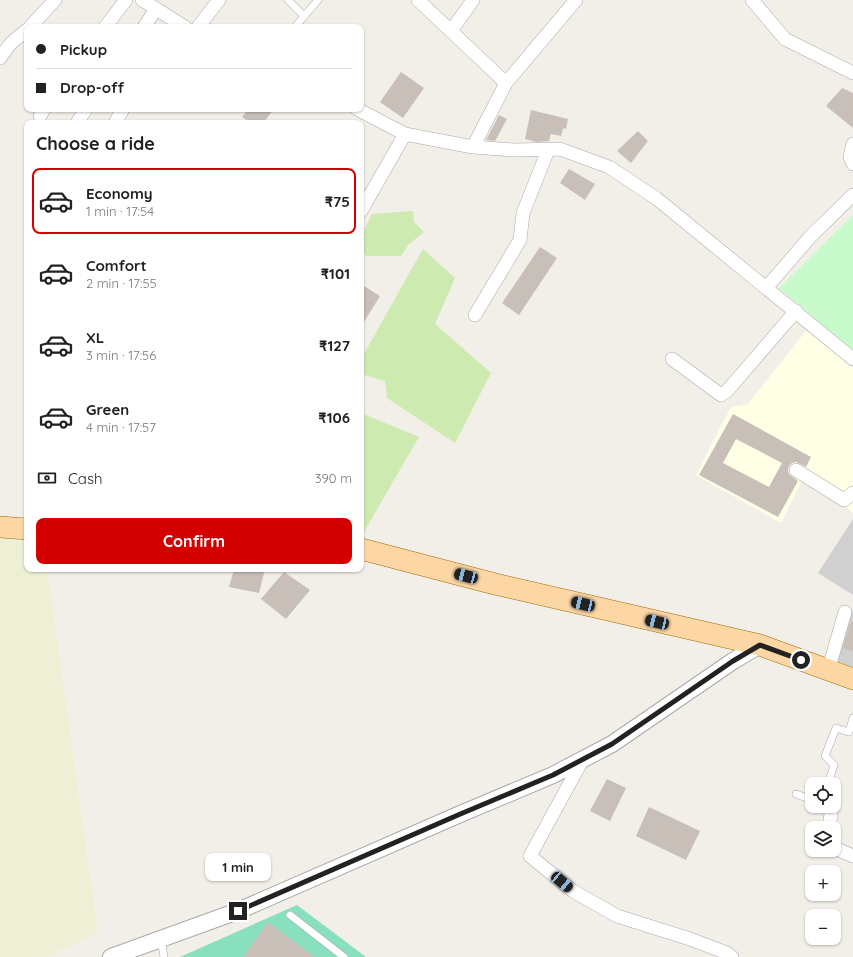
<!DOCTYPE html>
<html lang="en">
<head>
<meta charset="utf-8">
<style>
  :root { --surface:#fff; --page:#f6f6f6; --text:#222; --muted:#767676; --line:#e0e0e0; --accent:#d40000 }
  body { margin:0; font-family:Quicksand,sans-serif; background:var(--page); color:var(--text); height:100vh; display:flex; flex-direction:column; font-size:15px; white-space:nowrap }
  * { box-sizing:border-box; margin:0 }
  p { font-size:13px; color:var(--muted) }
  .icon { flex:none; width:22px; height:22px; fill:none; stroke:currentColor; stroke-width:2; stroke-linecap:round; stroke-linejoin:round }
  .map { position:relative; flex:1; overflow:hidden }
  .drawer { position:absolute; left:24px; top:120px; width:340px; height:452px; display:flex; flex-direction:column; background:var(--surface); border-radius:8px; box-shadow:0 1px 3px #0004 }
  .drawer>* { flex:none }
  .hud { position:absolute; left:24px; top:24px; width:340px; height:88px; border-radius:8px; box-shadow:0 1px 3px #0004; display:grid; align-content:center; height:88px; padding:0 12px; background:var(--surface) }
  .tools { position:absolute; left:805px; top:777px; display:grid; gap:8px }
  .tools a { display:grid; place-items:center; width:36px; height:36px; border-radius:8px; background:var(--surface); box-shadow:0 1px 3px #0004; font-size:20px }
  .end { position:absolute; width:18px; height:18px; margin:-9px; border:5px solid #222; background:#fff; box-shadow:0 0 0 2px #fff }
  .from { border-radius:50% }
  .bubble { position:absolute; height:28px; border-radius:8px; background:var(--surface); box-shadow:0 1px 3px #0004; font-size:13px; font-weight:700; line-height:28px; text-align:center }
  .car { position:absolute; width:12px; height:24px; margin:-12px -6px; border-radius:5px; box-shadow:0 0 3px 1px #0007; background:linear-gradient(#222 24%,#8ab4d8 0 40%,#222 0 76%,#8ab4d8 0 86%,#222 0) }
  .hud b { display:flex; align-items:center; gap:14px; height:38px; font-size:15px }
  .hud b+b { border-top:1px solid var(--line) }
  .hud i { width:10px; height:10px; background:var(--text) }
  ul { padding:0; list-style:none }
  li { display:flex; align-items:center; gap:12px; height:66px; margin:0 8px 6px; padding:0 4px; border:2px solid transparent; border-radius:8px }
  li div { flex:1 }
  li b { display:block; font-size:15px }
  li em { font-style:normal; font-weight:700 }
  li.active { border-color:var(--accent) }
  li>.icon { width:36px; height:36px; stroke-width:1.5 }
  h2 { padding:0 12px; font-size:18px; line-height:48px }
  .pay { display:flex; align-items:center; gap:10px; height:44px; padding:0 12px; font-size:15px }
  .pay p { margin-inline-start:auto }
  .cta { display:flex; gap:8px; margin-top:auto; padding:8px 12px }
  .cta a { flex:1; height:46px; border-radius:8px; background:var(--accent); color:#fff; font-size:16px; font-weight:700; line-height:46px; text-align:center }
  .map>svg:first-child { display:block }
  .education { fill:#ffffe5 }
  .religious { fill:#d0d0d0 }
  .farmland { fill:#eef0d5 }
  .grass { fill:#cdebb0 }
  .park { fill:#c8facc }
  .pitch { fill:#88e0be }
  .building { fill:#c7bfb8; fill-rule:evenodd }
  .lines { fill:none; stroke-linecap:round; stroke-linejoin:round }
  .service-casing { stroke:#a9a9a9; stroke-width:8 }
  .minor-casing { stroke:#a9a9a9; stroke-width:14 }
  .tertiary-casing { stroke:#a9a9a9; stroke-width:18 }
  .primary-casing { stroke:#a06b00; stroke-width:22 }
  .service { stroke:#fff; stroke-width:7 }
  .minor { stroke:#fff; stroke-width:13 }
  .tertiary { stroke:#fff; stroke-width:16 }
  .primary { stroke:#fcd6a4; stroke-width:21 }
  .route { stroke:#222; stroke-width:5 }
</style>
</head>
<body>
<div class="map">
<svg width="853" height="957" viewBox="0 0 853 957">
  <rect width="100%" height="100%" fill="#f2efe9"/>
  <path class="education" d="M 809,327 L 853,368 L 853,513 L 808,469 L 781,523 L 696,475 L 731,407 L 748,404 Z"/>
  <path class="religious" d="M 853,519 L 853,595 L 818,573 Z
    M 853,608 L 853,667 L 837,661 Z"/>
  <path class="farmland" d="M 0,537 L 27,542 L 27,569 L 47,569 L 98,933 L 46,957 L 0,957 Z"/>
  <path class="grass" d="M 413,211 L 414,222 L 424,232 L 408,245 L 401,256 L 367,256 L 361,252 L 361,237 L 372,214 Z
    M 423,249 L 455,278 L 435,324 L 491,373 L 455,443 L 387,398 L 385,381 L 361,374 L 361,359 Z
    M 361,413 L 419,437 L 361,537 Z"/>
  <path class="park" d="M 853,215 L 853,351 L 779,288 Z"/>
  <path class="pitch" d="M 297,905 L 366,957 L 180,957 Z"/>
  <path class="building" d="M 401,72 L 424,88 L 403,118 L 380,102 Z
    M 842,88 L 853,93 L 853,128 L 826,106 Z
    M 248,109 L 274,109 L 263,123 L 251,123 L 242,117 Z
    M 531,110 L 568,119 L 566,129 L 563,128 L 561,136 L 551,134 L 549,141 L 536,142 L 525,139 Z
    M 499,115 L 507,119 L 495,141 L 486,140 Z
    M 638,131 L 648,141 L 631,163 L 617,151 Z
    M 569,169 L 595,184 L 585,200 L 560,183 Z
    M 540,247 L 557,258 L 519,315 L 502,303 Z
    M 361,284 L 380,296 L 361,327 Z
    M 733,414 L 811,457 L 806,467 L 796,462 L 792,463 L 789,466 L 788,470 L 789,474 L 798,481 L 778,517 L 699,475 ZM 736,439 L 782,463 L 769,487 L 723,463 Z
    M 234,569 L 265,569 L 259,593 L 229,587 Z
    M 284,572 L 310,590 L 286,619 L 261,599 Z
    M 851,621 L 853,622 L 853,651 L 843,648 Z
    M 607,779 L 626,788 L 610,821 L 590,811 Z
    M 649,807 L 700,831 L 686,860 L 636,836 Z
    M 268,922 L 315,957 L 243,957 Z"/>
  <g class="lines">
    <defs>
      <path id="service" d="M 288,0 L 304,16
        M 295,27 L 318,0
        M 828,784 L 834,765 L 825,756 L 836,728 L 849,732 L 853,718
        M 796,794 L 812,800
        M 290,915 L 344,957
        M 161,939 L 164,957"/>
      <path id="minor" d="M 142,0 L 185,27
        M 418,0 L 506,83
        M 752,0 L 785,39 L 853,73
        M 30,27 L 55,0
        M 105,27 L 126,0
        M 144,27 L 156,9
        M 198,27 L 219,0
        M 451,31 L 473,0
        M 0,58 L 11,43 L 27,30
        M 357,109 L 405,134 L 473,147 L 515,150 L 560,149 L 609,167 L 656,198 L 853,359
        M 40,116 L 44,109
        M 77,123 L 86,109
        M 115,123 L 123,109
        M 853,144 L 850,157 L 853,164
        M 473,147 L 506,83 L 576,0
        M 361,211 L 405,134
        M 766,288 L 810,237 L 853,195
        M 475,315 L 520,240 L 523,213 L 548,150
        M 672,359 L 721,395 L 727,391 L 796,311
        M 796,470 L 844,500 L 853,493
        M 828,671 L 845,612
        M 583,759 L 530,856 L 573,891 L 617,916 L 690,939 L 727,953 L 732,957
        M 829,828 L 832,806
        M 834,847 L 837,849 L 853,856"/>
      <path id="tertiary" d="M 111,957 L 238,911 L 458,815 L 553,775 L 612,744 L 733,661 L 760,645"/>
      <path id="primary" d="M 0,527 L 27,529
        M 361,549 L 495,584 L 760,645 L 853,679"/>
    </defs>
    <use href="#service" class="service-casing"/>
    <use href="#minor" class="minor-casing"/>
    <use href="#tertiary" class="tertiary-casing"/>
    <use href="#primary" class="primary-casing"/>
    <use href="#service" class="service"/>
    <use href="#minor" class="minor"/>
    <use href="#tertiary" class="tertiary"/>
    <use href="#primary" class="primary"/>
  </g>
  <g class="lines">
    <path class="route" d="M 238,911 L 458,815 L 553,775 L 612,744 L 733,661 L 760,645 L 801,660"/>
  </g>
</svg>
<div class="tools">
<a><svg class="icon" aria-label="locate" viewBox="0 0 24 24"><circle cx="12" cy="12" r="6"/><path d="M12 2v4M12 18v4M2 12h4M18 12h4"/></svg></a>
<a><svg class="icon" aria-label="layers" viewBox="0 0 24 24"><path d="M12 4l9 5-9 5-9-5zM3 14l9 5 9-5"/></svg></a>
<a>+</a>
<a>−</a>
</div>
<i class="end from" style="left:801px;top:660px"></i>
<i class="end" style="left:238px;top:911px"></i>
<div class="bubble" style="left:205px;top:853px;width:66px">1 min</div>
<i class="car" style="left:466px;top:576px;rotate:285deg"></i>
<i class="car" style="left:583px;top:604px;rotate:283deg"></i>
<i class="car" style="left:657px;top:622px;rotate:283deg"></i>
<i class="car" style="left:562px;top:882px;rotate:130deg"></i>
<div class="hud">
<b><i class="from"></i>Pickup</b>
<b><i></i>Drop-off</b>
</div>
<section class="drawer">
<h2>Choose a ride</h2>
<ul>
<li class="active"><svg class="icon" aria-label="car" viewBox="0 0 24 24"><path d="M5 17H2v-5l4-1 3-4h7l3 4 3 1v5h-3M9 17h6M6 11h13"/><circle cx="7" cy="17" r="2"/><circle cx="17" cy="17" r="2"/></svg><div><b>Economy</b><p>1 min · 17:54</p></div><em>₹75</em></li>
<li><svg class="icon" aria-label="car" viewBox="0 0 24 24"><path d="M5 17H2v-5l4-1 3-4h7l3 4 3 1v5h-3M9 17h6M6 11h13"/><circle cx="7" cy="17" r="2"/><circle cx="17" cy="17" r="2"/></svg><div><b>Comfort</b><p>2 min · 17:55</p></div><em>₹101</em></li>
<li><svg class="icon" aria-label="car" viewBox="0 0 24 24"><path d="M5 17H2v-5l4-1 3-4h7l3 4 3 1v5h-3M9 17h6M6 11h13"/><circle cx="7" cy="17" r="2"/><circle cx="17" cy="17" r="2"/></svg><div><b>XL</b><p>3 min · 17:56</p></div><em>₹127</em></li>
<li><svg class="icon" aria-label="car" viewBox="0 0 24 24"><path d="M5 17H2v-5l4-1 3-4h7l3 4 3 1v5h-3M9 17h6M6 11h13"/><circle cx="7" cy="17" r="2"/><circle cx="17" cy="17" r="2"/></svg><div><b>Green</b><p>4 min · 17:57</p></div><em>₹106</em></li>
</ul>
<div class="pay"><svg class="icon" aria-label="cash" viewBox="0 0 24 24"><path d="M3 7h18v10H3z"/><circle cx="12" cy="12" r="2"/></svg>Cash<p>390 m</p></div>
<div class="cta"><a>Confirm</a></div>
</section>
</div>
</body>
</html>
